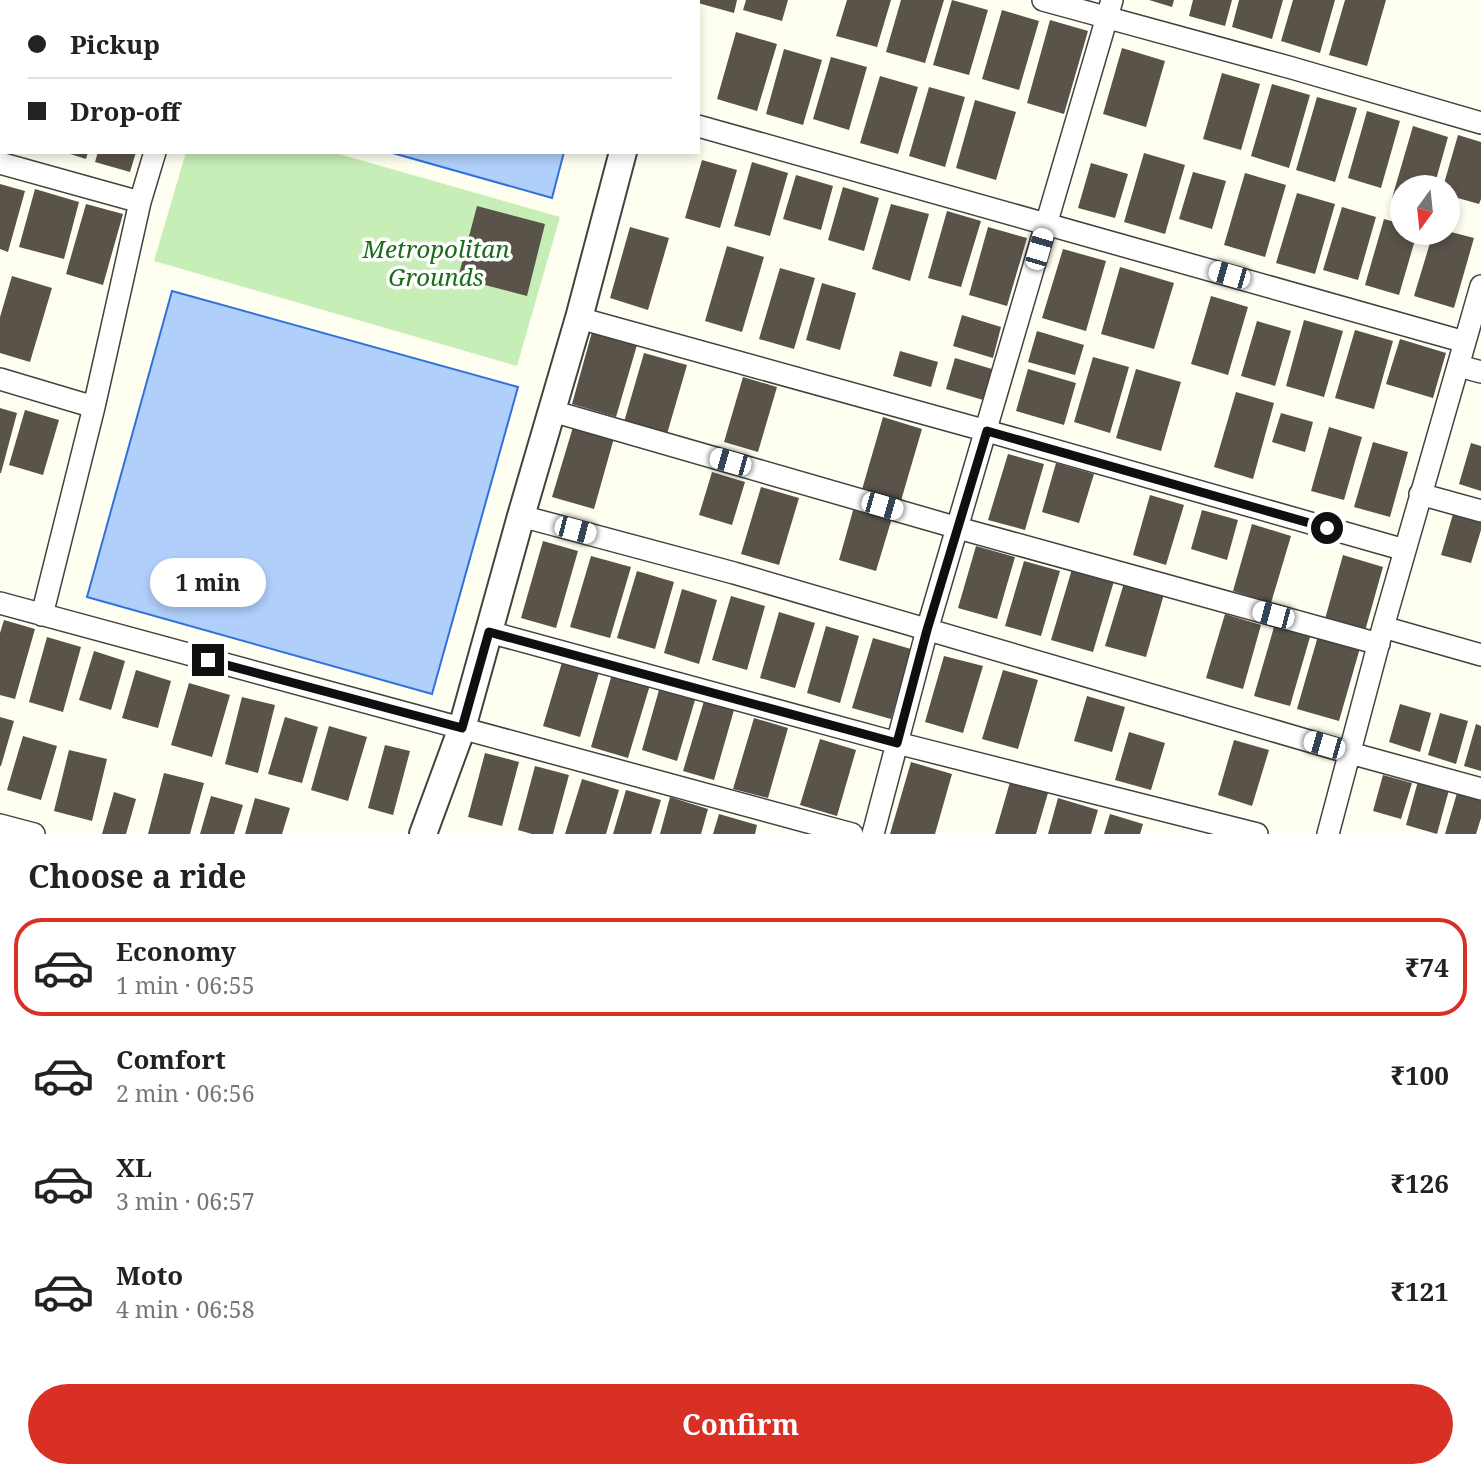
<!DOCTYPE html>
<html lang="en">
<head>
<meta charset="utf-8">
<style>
  :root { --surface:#fff; --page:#f6f6f6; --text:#222; --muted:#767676; --line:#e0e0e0; --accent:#d93025 }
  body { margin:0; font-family:"Noto Serif",serif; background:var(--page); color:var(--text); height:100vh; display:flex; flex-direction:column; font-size:26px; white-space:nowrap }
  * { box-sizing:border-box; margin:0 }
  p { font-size:23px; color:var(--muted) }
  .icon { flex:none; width:38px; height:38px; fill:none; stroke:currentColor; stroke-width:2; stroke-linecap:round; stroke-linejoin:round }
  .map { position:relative; height:834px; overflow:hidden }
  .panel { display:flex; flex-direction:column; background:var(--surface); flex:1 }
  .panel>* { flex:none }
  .banner { position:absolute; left:0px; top:0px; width:700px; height:154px; box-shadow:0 4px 10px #0003; display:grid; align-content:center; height:154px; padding:0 28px; background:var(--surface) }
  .needle { width:46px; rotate:195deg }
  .fabs { position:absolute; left:1390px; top:175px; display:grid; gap:14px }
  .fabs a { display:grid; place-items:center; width:70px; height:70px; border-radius:50%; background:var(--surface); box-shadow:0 4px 10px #0003; font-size:35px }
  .end { position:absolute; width:32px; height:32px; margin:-16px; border:9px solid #0f0f0f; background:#fff; box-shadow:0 0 0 4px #fff }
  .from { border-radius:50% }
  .bubble { position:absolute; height:49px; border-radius:24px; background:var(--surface); box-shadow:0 4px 10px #0003; font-size:23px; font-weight:700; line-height:49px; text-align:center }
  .car { position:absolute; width:21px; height:42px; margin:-21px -10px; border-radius:9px; box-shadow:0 0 5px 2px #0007; background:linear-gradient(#fff 24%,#345 0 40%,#fff 0 76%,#345 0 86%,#fff 0) }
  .banner b { display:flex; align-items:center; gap:24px; height:66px; font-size:26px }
  .banner b+b { border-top:2px solid var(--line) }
  .banner i { width:18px; height:18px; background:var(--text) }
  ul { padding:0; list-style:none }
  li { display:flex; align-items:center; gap:21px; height:98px; margin:0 14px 10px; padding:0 14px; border:4px solid transparent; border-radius:28px }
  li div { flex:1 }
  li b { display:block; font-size:26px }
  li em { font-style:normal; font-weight:700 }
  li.current { border-color:var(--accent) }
  li>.icon { width:63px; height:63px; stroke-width:1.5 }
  h2 { padding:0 28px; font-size:32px; line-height:84px }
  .primary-button { display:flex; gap:14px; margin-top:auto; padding:14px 28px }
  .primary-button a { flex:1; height:80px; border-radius:42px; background:var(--accent); color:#fff; font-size:28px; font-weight:700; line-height:80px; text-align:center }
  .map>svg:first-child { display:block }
  .green { fill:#c7eeb6 }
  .water { fill:#b0cffb; stroke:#3171d9; stroke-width:2 }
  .building { fill:#59534a }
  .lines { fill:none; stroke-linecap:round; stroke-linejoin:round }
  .minor-casing { stroke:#424242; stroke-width:24 }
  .tertiary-casing { stroke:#424242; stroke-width:30 }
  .minor { stroke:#fff; stroke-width:21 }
  .tertiary { stroke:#fff; stroke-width:26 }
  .route { stroke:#0f0f0f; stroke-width:9 }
  .labels { text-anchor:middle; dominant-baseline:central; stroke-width:7; stroke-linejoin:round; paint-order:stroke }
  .park-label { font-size:24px; font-style:italic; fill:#196d1a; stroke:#fff }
</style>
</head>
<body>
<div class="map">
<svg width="1481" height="834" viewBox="0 0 1481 834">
  <rect width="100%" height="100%" fill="#fffff1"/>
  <path class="green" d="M 186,152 L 332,152 L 560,217 L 517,366 L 154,261 Z"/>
  <path class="water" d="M 244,0 L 604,0 L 603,2 L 243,2 Z
    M 389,152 L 564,152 L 552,198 Z
    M 172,291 L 518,387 L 432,694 L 87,597 Z"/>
  <path class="building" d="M 698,0 L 737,0 L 734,13 L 698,3 Z
    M 746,0 L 788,0 L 782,21 L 743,10 Z
    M 847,0 L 891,0 L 877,47 L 836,36 Z
    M 901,0 L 944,0 L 925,63 L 886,52 Z
    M 952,0 L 988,10 L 969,75 L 933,65 Z
    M 1149,0 L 1174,0 L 1172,7 Z
    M 1193,0 L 1232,0 L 1225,26 L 1189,16 Z
    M 1239,0 L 1283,0 L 1272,39 L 1232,27 Z
    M 1293,0 L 1335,0 L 1320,53 L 1281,41 Z
    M 1345,0 L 1386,0 L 1367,66 L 1329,55 Z
    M 1002,10 L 1039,21 L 1019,90 L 982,79 Z
    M 1050,20 L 1088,31 L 1064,114 L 1027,103 Z
    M 736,32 L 777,44 L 757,111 L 717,99 Z
    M 1122,48 L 1165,61 L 1146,127 L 1103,114 Z
    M 784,49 L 822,60 L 803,125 L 766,114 Z
    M 831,57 L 867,67 L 849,130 L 813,119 Z
    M 1222,73 L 1260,84 L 1241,150 L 1203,139 Z
    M 880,76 L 918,87 L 898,154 L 860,143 Z
    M 1272,84 L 1310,95 L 1289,168 L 1251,156 Z
    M 929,87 L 965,97 L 945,167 L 909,156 Z
    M 1317,97 L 1357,108 L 1335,182 L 1296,170 Z
    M 975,100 L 1016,112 L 996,180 L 956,168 Z
    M 1367,111 L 1400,121 L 1381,188 L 1348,178 Z
    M 1413,126 L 1448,137 L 1434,187 L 1402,187 L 1402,201 L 1392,198 Z
    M 1458,135 L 1481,142 L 1481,199 L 1479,204 L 1447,195 L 1447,187 L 1443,187 Z
    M 64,152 L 88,152 L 86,159 Z
    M 98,152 L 136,152 L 130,172 L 95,162 Z
    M 1144,153 L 1185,165 L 1165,234 L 1124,222 Z
    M 702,160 L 737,170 L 720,228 L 685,218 Z
    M 752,162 L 788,173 L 770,236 L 734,226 Z
    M 1091,163 L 1128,174 L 1115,218 L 1078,208 Z
    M 1193,172 L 1226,181 L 1212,229 L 1179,219 Z
    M 1245,173 L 1286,185 L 1265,257 L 1224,245 Z
    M 796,175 L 833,186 L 821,230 L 783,219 Z
    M 0,184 L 25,191 L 8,252 L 0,249 Z
    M 843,187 L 879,198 L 864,251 L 828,240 Z
    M 35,189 L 79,202 L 64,259 L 19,247 Z
    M 1297,193 L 1335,204 L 1315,274 L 1276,263 Z
    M 86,204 L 123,214 L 103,285 L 66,274 Z
    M 891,204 L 929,214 L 910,281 L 872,269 Z
    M 477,206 L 545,224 L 527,296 L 458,278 Z
    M 1342,207 L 1376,217 L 1358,280 L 1323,270 Z
    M 947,211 L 981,221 L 961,287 L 928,278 Z
    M 1384,219 L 1402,224 L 1402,233 L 1417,233 L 1399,295 L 1365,285 Z
    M 630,227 L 669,238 L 648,310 L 610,298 Z
    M 988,227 L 1027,238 L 1007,306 L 969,295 Z
    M 1447,231 L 1474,238 L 1454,308 L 1414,296 L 1433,233 L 1447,233 Z
    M 727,246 L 764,257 L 742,332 L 705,321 Z
    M 1063,249 L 1106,261 L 1086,331 L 1042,318 Z
    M 1120,267 L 1174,283 L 1154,349 L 1101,334 Z
    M 780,268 L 815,278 L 794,349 L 759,339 Z
    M 12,276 L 52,288 L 30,362 L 0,353 L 0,317 Z
    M 822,283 L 856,293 L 840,350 L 806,340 Z
    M 1211,296 L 1248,307 L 1228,375 L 1191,364 Z
    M 962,315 L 1001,327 L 993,358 L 953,346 Z
    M 1304,320 L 1343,331 L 1324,397 L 1286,386 Z
    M 1257,321 L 1291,331 L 1275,386 L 1241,376 Z
    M 1355,330 L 1393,341 L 1374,409 L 1335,398 Z
    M 1037,331 L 1084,345 L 1075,375 L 1028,362 Z
    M 592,332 L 637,345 L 616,417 L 572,404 Z
    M 1400,339 L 1446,353 L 1433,398 L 1386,384 Z
    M 900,351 L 938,362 L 931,387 L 893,376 Z
    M 644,353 L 687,365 L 667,434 L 624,422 Z
    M 1093,357 L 1129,367 L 1110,433 L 1074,422 Z
    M 955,358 L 992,369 L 983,400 L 946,389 Z
    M 1028,369 L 1076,383 L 1064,425 L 1016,411 Z
    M 1136,369 L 1181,382 L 1161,451 L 1116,438 Z
    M 743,377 L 777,387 L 758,452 L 724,442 Z
    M 1236,392 L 1274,403 L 1253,479 L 1214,467 Z
    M 0,408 L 17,413 L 1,473 L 0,473 Z
    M 25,410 L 59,420 L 43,475 L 9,465 Z
    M 1281,413 L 1313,422 L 1305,452 L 1272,442 Z
    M 883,417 L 922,429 L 900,504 L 861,493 Z
    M 573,427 L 614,438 L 594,509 L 552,497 Z
    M 1329,427 L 1362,437 L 1344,500 L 1311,491 Z
    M 1373,442 L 1408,452 L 1390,517 L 1354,507 Z
    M 1471,443 L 1481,446 L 1481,491 L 1459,484 Z
    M 1008,454 L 1044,464 L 1025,530 L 988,520 Z
    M 1056,463 L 1094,474 L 1079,523 L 1042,512 Z
    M 712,472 L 745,482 L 732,525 L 699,515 Z
    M 761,487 L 799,498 L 779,565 L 741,554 Z
    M 1150,495 L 1184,505 L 1166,565 L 1133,555 Z
    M 854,507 L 892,518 L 876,571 L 839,560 Z
    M 1202,510 L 1238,520 L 1227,560 L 1191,549 Z
    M 1453,514 L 1481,522 L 1481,530 L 1471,563 L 1441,555 Z
    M 1252,524 L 1291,536 L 1271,603 L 1233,591 Z
    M 543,541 L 578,551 L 556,628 L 521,618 Z
    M 976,546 L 1015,557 L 997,619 L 958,608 Z
    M 1343,555 L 1383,567 L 1365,631 L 1325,619 Z
    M 591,556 L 631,567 L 610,638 L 570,627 Z
    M 1024,561 L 1060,571 L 1041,636 L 1005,626 Z
    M 1072,569 L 1114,581 L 1093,652 L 1051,640 Z
    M 637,571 L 674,582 L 655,649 L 617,638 Z
    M 1124,583 L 1164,594 L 1146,657 L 1105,646 Z
    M 682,589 L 717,600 L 699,664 L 664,653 Z
    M 731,596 L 765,606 L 747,670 L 712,660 Z
    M 779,612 L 815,623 L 795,688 L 760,678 Z
    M 1225,614 L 1261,625 L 1243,689 L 1206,678 Z
    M 4,620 L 35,629 L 15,699 L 0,695 L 0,633 Z
    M 826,626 L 859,636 L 840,703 L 807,693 Z
    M 1274,627 L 1310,637 L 1290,706 L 1254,696 Z
    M 1318,636 L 1360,648 L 1339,721 L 1297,709 Z
    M 47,637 L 81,647 L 63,712 L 29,702 Z
    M 873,638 L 911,649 L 891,719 L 852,708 Z
    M 94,651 L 125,661 L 111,710 L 79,700 Z
    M 944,656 L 983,666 L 963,733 L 925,722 Z
    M 563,659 L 600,669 L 580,737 L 543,726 Z
    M 136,670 L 171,681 L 158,728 L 122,718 Z
    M 1003,670 L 1038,680 L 1018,749 L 982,739 Z
    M 612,674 L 650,685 L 628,758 L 591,747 Z
    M 189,683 L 230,695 L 212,757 L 171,745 Z
    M 659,690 L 695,700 L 677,761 L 642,750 Z
    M 1087,696 L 1125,707 L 1112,752 L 1074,741 Z
    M 242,697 L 275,705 L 258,773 L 225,764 Z
    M 704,701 L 734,710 L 714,780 L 683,771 Z
    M 1400,704 L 1431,713 L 1420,752 L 1389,742 Z
    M 1440,713 L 1468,721 L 1456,764 L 1428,755 Z
    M 0,717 L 14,721 L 1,766 L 0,766 Z
    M 285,717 L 318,727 L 302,783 L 268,774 Z
    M 754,718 L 788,728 L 768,798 L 733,789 Z
    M 1476,724 L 1481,726 L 1481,771 L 1464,766 Z
    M 329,726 L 367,737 L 348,801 L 311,790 Z
    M 1129,732 L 1165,743 L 1151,790 L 1115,780 Z
    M 23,736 L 57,746 L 41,800 L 7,790 Z
    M 820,739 L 856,750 L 837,816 L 800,805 Z
    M 1234,740 L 1269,750 L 1252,806 L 1218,795 Z
    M 385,745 L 410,751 L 393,815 L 368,808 Z
    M 69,750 L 107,759 L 92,821 L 54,811 Z
    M 485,753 L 519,762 L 502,826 L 468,817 Z
    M 911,762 L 952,774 L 935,834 L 890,834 Z
    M 535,766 L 569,775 L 553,834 L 532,834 L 518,830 Z
    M 164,773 L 204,783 L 190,834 L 148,834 Z
    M 1383,775 L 1412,783 L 1401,819 L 1373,811 Z
    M 582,779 L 619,790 L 606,834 L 565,834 Z
    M 1418,781 L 1449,790 L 1437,834 L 1406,825 Z
    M 1010,782 L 1048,793 L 1036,834 L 995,834 Z
    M 626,790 L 661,800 L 651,834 L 613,834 Z
    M 114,792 L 136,799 L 126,834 L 102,834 Z
    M 1457,793 L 1481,799 L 1481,818 L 1476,834 L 1445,834 Z
    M 211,796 L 243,805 L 234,834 L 200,834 Z
    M 670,797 L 708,809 L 701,834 L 660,834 Z
    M 255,798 L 290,808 L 282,834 L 245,834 Z
    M 1058,798 L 1098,810 L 1091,834 L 1048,834 Z
    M 719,814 L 757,825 L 755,834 L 713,834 Z
    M 1110,814 L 1143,824 L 1140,834 L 1104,834 Z"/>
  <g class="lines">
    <defs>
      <path id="minor" d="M 1043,0 L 1292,68 L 1481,123
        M 200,2 L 201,0
        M 698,126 L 1465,342
        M 0,163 L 140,202
        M 579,318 L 987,431 L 1405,550
        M 1459,366 L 1481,372
        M 0,379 L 94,407
        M 552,411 L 958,528 L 1379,644
        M 1420,494 L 1481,511
        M 521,516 L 734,573 L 1350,753 L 1481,789
        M 0,603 L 852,834
        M 42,615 L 94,407 L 140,202 L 155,152
        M 1383,627 L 1481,655
        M 489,632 L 897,743 L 1257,834
        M 0,825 L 34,834
        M 873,834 L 927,630 L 1112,0
        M 1328,834 L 1383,627 L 1481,286"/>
      <path id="tertiary" d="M 659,2 L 659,0
        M 423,834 L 462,728 L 521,516 L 579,318 L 623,152"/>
    </defs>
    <use href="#minor" class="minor-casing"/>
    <use href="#tertiary" class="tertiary-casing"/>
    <use href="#minor" class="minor"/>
    <use href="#tertiary" class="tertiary"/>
  </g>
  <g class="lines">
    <path class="route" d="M 208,660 L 462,728 L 489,632 L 897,743 L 927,630 L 987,431 L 1327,528"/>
  </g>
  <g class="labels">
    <g class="park-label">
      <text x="436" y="248">Metropolitan<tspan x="436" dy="28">Grounds</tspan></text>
    </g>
  </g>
</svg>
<div class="fabs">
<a><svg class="needle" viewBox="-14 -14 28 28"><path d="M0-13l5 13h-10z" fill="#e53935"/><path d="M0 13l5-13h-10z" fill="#767676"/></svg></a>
</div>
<i class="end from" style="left:1327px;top:528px"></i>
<i class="end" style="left:208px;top:660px"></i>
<div class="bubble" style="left:150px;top:558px;width:116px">1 min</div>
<i class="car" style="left:1039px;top:249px;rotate:16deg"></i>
<i class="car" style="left:1229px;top:275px;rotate:286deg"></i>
<i class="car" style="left:730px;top:462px;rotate:286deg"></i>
<i class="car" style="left:882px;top:506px;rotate:106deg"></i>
<i class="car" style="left:575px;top:530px;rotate:105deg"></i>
<i class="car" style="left:1273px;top:615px;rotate:285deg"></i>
<i class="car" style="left:1324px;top:745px;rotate:286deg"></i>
<div class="banner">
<b><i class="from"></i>Pickup</b>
<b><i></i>Drop-off</b>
</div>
</div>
<section class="panel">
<h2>Choose a ride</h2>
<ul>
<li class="current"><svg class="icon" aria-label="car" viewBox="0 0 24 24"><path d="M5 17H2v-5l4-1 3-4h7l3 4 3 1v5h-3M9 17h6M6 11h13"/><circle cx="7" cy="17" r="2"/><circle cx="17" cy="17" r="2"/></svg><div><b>Economy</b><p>1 min · 06:55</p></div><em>₹74</em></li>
<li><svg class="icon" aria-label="car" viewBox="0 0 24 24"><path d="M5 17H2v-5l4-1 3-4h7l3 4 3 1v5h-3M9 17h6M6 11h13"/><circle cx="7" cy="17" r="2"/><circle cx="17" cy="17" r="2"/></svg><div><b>Comfort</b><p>2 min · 06:56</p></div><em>₹100</em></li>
<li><svg class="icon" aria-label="car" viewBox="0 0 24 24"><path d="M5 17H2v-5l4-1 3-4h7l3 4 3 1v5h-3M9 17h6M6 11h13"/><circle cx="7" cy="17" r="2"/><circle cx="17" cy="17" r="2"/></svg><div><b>XL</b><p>3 min · 06:57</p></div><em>₹126</em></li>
<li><svg class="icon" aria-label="car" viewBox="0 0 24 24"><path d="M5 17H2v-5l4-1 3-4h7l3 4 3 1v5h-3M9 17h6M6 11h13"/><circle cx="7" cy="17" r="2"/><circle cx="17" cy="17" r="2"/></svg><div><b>Moto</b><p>4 min · 06:58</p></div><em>₹121</em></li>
</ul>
<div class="primary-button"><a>Confirm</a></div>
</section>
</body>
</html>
